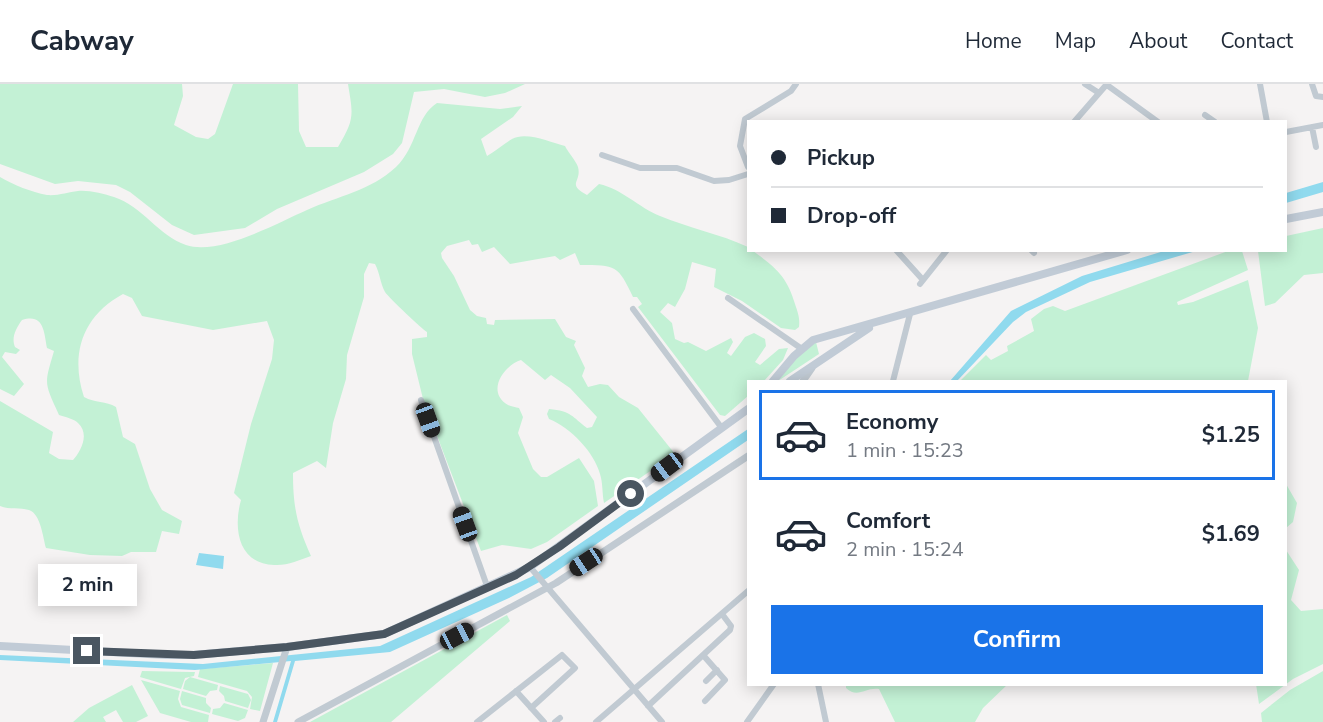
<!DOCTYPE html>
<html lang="en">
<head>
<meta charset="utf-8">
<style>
  :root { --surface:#fff; --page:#f6f6f7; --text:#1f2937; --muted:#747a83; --line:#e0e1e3; --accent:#1a73e8 }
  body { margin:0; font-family:"Nunito Sans",sans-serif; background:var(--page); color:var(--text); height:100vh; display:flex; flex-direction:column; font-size:22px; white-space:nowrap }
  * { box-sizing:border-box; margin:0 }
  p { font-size:20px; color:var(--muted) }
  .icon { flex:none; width:33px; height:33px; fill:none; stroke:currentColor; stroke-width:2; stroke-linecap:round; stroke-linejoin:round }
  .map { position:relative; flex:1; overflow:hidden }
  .side { position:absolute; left:747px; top:296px; width:540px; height:306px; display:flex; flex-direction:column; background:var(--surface); border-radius:0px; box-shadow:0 3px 15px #0003 }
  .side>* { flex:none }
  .banner { position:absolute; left:747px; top:36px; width:540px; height:132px; border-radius:0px; box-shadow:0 3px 15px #0003; display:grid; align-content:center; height:132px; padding:0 24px; background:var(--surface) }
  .end { position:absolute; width:27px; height:27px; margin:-14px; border:8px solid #4a5661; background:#fff; box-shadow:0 0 0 3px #fff }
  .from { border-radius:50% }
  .bubble { position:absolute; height:42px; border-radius:0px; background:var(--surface); box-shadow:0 3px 15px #0003; font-size:20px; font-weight:700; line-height:42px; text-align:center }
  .car { position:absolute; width:18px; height:36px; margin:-18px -9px; border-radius:8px; box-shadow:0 0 4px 2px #0007; background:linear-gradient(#222 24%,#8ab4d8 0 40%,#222 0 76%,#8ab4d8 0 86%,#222 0) }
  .banner b { display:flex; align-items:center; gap:21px; height:57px; font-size:22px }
  .banner b+b { border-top:2px solid var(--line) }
  .banner i { width:15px; height:15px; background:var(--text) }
  ul { padding:10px 0 0; list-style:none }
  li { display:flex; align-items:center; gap:18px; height:90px; margin:0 12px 9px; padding:0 12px; border:3px solid transparent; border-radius:0px }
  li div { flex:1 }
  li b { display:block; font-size:22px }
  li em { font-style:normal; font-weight:700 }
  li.selected { border-color:var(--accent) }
  li>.icon { width:54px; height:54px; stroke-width:1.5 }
  .primary-button { display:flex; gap:12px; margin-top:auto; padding:12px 24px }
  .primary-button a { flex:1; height:69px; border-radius:0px; background:var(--accent); color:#fff; font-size:24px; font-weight:700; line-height:69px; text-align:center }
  header { display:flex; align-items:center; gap:36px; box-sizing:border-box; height:84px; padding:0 30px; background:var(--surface); border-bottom:2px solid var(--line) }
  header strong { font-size:28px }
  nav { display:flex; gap:33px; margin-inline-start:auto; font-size:21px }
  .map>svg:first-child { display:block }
  .green { fill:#c3f1d5 }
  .water { fill:#90daee }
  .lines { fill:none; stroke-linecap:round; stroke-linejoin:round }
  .minor { stroke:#c1cad2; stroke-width:6 }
  .tertiary { stroke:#c1cad2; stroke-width:7 }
  .secondary { stroke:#c1cbd6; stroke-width:8 }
  .route { stroke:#4a5661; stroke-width:8 }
</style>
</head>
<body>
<header>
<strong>Cabway</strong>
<nav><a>Home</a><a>Map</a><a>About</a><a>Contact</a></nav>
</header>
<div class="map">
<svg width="1323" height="638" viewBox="0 0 1323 638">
  <rect width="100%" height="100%" fill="#f5f3f3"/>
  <path class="green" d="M 0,0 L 182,0 L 183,12 L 174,41 L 196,53 L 208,55 L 215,50 L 233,0 L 298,0 L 299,47 L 306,63 L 338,63 C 355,35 353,31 348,0 L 525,0 L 505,9 L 485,13 L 444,5 L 414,8 L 402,59 L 393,70 L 364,88 L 277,125 L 245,144 L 194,151 L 172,141 L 130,108 L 116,101 L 78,97 L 55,100 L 0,80 Z
    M 437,19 L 500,25 L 522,22 L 513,33 L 481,55 L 487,72 C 496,67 503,60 512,55 C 526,47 550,58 565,62 C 568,68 576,77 578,83 C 582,98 566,100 587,111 L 599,100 C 622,105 638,123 660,132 C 689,144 720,150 748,163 L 748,166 L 753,167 C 775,183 787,192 795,220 C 798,229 800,234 799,243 L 795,246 L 781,244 L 742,217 L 714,203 L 716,185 L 692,178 L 685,205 L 675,223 L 668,219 L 660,228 L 672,239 L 675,255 L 684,259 L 688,258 L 706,267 L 731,254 L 733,258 L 727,269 L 731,272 L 745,253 L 754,249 L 765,255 L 766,262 L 755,278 L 760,281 L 779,265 L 788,264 L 783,276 L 764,297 L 748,297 L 748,312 L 725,332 L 720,331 L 638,223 L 642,220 L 637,213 L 633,213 C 618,181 616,181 580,181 L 575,169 L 560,176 L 555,172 L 510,180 L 494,163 L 482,168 L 478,160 L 472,161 L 469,156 L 447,162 L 441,169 L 442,174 L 454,192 L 470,226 L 477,232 L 486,234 L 487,240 L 494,241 L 495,236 L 555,235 L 566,253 L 576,257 L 574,261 L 585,284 L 582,292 L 588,303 L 600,300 L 608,301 L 619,313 L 638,324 L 675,370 L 604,419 C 602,409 603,399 600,390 C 594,368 571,344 549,335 L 547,330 L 549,325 C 572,327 572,333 587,344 L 592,343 L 597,333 L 570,304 L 551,291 L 545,296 L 521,276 C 505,281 487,305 505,319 C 508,322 515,323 519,324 L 523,333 L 518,349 L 533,385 L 541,393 L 547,393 L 579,374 L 594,397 L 598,422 L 547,458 L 531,465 L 502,461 L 481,467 L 423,315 L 412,270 L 412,255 L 427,253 L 427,248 C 423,246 389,214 385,208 C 380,199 380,189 375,180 L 369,179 L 364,190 L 364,213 L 347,271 L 346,295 L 333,339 L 326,384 L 317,377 L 293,389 C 293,423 297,441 311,472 C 299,476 287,482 274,481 C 238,480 233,444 241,416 L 234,409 L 251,340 L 272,275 L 274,256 L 267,237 L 213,246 L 142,232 L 132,214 L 123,210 C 82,232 70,271 84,313 C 95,319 106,317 116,323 L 123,353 L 135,360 L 150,405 L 162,426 L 182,437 L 179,450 L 162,447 L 156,468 L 131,468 L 122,472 L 90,471 L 46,464 C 43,454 41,430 29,426 C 20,423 10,426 0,422 L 0,317 L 53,348 L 49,369 L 59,375 L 73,376 C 81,367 90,350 78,339 C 74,335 65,333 59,331 C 44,298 44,301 54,267 L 47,264 C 44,248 44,229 22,236 C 16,244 11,254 15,263 L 20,266 L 16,270 L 5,268 L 2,273 L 24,300 L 14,312 L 0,305 L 0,93 C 14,101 31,108 47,111 C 58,112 68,108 78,107 C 89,106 104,110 114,113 C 142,122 159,152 186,161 C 219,172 277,139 307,126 C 338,112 370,107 396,83 C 417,63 416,32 437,19 Z
    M 1323,144 L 1323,189 L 1304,191 L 1275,219 L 1265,222 L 1258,167 L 1286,166 L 1286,152 Z
    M 1228,167 L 1242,167 L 1248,186 L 1177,218 L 1178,221 L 1193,218 L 1248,196 L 1258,244 L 1248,297 L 960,297 L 986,271 L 991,276 L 1008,267 L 1007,262 L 1034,247 L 1031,235 L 1044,225 L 1053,222 L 1065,227 Z
    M 816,258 L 819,270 L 778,297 L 796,274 Z
    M 1286,400 L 1297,419 L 1293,438 L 1286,444 Z
    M 1286,466 L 1299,486 L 1291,516 L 1301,527 L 1323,525 L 1323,580 L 1293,595 L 1259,620 L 1256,600 L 1286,600 Z
    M 507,531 L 510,537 L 391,638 L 310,638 Z
    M 273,579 L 260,627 L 250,625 L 252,613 L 247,607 L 198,593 L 200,585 Z
    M 142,587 L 191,588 L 195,588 L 194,592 L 185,594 L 181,605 L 140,593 Z
    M 1323,587 L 1323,638 L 1262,638 L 1261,629 L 1290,606 Z
    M 190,593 L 218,601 L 217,606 L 210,607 L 206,612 L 183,605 L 185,597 Z
    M 141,596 L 180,607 L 178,615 L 181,623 L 209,631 L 208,638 L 191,638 L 160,629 Z
    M 846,600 L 1008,600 L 983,624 L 975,638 L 895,638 L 879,605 C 865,603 858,615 846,604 Z
    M 132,601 L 148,632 L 136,638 L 123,638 L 116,626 L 103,633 L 106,638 L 73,638 L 89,624 Z
    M 220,602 L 248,610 L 251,616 L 248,624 L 225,617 L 224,612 L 219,607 Z
    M 182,607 L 206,614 L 206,619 L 211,624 L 210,629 L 182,621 L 180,615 Z
    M 224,619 L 248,626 L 245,634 L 238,637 L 212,630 L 213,625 L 220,624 Z"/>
  <path class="water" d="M 1323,98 L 1323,108 L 1286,119 L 1286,109 Z
    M 1164,167 L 1196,167 L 1090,198 L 1026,228 L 1013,238 L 957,297 L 950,297 L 1011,227 L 1082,192 Z
    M 748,345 L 748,356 L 547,494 L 509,514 L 390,568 L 295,577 L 277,638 L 273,638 L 291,577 L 195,586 L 0,576 L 0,571 L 203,580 L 380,562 L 531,493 Z
    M 199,469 L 224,472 L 223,485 L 196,481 Z"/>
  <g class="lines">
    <path class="minor" d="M 1085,0 L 1099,9
      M 1260,0 L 1267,38
      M 1312,0 L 1316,12 L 1323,13
      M 1107,1 L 1158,38
      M 1205,31 L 1215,38
      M 1074,38 L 1107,0
      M 1312,43 L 1316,63
      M 1286,48 L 1323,41
      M 602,71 L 640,84 L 677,84 L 714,97 L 729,96 L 748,90
      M 748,83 L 740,62 L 745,35 L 791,7 L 796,0
      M 896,166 L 923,196
      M 1031,166 L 1034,169
      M 920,200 L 947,166
      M 728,214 L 802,265
      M 633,225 L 721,343
      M 893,297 L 910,230
      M 421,316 L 487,502
      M 530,483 L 662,638
      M 703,571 L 725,596 L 705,617
      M 706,597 L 717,586
      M 818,600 L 826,638
      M 516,607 L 544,638
      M 648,622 L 730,546 L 731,542 L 722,530
      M 477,638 L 562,571 L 575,584 L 531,624
      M 555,638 L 560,634
      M 596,638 L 748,507
      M 747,638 L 774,600"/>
    <path class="tertiary" d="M 803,297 L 812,284
      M 263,638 L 287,563
      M 298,638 L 556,499 L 748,372"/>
    <path class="secondary" d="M 1286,135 L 1323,128
      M 773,297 L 794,272 L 813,256 L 1127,166
      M 790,297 L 869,244
      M 0,562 L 166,571 L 193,571 L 287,563 L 384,550 L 530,483 L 748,325"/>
  </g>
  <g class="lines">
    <path class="route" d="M 87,567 L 194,571 L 287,563 L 384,550 L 516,491 L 559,463 L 631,410"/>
  </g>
</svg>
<i class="end from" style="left:631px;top:410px"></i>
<i class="end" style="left:87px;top:567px"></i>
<div class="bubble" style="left:38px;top:480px;width:99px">2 min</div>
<i class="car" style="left:428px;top:336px;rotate:160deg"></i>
<i class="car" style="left:667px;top:383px;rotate:233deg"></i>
<i class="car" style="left:465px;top:440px;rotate:340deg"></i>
<i class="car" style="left:586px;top:478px;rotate:237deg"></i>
<i class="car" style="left:457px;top:552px;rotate:62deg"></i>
<div class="banner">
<b><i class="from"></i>Pickup</b>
<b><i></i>Drop-off</b>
</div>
<section class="side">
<ul>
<li class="selected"><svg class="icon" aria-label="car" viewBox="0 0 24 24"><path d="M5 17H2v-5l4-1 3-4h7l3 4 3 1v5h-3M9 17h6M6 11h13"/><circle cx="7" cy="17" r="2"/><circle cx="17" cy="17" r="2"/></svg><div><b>Economy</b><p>1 min · 15:23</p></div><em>$1.25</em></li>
<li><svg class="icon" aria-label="car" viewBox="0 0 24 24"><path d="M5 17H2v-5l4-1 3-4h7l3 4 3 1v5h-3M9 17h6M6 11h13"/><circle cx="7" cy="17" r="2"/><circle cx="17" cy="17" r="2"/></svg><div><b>Comfort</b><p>2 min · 15:24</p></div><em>$1.69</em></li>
</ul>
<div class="primary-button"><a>Confirm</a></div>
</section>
</div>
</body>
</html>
